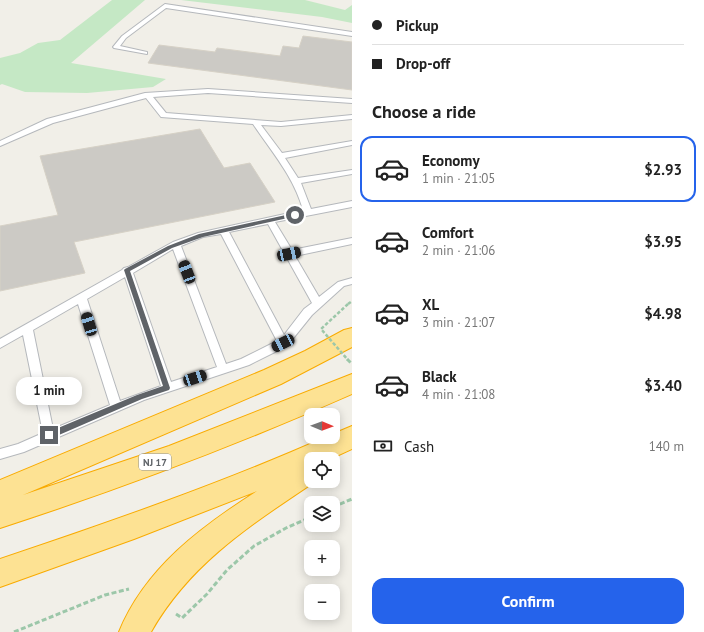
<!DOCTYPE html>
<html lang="en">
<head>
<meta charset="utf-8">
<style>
  :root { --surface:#fff; --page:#f6f6f6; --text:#222; --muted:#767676; --line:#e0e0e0; --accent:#2563eb }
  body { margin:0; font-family:"PT Sans",sans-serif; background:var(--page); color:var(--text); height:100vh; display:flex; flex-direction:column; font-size:15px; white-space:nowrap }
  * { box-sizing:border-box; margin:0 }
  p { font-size:13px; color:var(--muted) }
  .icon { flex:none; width:22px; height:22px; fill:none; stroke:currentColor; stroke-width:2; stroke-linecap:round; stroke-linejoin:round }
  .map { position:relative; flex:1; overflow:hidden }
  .panel { display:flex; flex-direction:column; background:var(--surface); width:352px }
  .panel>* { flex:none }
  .top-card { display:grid; align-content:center; height:88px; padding:0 20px; background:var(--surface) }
  .needle { width:26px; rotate:91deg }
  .buttons { position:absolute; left:304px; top:408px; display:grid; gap:8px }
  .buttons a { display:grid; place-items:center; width:36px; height:36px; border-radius:8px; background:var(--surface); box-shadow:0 2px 10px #0003; font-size:20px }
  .end { position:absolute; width:18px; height:18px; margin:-9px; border:5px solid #5f6368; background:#fff; box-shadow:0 0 0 2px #fff }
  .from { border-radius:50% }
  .bubble { position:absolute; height:28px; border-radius:12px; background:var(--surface); box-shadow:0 2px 10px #0003; font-size:13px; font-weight:600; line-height:28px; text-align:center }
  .car { position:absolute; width:12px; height:24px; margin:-12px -6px; border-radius:5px; box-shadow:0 0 3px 1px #0007; background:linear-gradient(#222 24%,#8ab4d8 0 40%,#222 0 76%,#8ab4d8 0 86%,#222 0) }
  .top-card b { display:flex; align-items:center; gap:14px; height:38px; font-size:15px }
  .top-card b+b { border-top:1px solid var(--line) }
  .top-card i { width:10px; height:10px; background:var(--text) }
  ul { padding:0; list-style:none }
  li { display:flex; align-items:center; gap:12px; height:66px; margin:0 8px 6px; padding:0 12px; border:2px solid transparent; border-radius:12px }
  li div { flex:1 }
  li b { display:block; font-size:15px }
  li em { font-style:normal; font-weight:600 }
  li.selected { border-color:var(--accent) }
  li>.icon { width:36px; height:36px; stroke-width:1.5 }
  h2 { padding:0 20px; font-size:18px; line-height:48px }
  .pay { display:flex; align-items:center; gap:10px; height:44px; padding:0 20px; font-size:15px }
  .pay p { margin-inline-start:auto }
  .action { display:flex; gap:8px; margin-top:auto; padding:8px 20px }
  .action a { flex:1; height:46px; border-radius:12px; background:var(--accent); color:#fff; font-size:16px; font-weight:600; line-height:46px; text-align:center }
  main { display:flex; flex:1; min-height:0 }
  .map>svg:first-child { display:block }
  .green { fill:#c5e8c5 }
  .building { fill:#cccac5; stroke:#d6d1c6 }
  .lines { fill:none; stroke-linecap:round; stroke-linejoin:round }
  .lane-casing { stroke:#b5b8bc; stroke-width:2 }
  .highway-casing { stroke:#f9ab00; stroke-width:2 }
  .path-far1 { stroke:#9cc7a9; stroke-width:2.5; stroke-dasharray:3.5 2; stroke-linecap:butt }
  .path { stroke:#9cc7a9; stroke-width:3; stroke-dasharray:5 2.5; stroke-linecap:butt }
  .lane { fill:#fff; fill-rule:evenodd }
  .highway { fill:#fde293; fill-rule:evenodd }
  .path-bridge-far1 { stroke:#9cc7a9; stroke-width:2.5; stroke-dasharray:3.5 2; stroke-linecap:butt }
  .path-bridge { stroke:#9cc7a9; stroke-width:3; stroke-dasharray:5 2.5; stroke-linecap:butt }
  .route { fill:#5f6368 }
  .labels { text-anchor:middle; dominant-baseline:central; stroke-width:3; stroke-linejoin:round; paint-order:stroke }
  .shield { fill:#fff; stroke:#8f9295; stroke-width:1 }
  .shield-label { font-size:10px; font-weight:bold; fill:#5f6368 }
</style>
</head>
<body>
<main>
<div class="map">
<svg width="352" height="632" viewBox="0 0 352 632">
  <rect width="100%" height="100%" fill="#f1efe8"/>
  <path class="green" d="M 112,0 L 145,0 L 71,63 L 166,79 L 153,87 L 87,93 L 25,92 L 2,84 L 0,85 L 0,58 L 20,53 L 38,43 L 60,40 Z
    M 181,0 L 305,0 L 345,10 L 352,5 L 352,23 L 322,17 Z"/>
  <path class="building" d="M 303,36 L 352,42 L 352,90 L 148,63 L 159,45 L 215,52 L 217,48 L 280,56 L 283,46 L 299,48 Z
    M 200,129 L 224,168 L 250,163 L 275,202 L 74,242 L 85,273 L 0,291 L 0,226 L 58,215 L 40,156 Z"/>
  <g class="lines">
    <defs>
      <path id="lane" d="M 165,4 L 352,32 L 352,36 L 166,8 L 126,38 L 120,46 L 147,52 L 147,54 L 114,48 L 113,47 L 122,36 Z
        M 208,89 L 352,99 L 352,103 L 208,93 L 153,97 L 166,113 L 281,122 L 352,115 L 352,119 L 281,126 L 261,125 L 282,153 L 352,141 L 352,145 L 285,158 L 298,178 L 352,170 L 352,174 L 301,183 L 311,209 L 352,201 L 352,207 L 275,222 L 292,250 L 352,238 L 352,244 L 295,256 L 319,297 L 338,282 L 352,278 L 352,284 L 344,286 L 312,315 L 287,346 L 249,365 L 144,400 L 24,452 L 0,459 L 0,449 L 18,444 L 43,433 L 23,335 L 0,348 L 0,339 L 122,270 L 124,268 L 128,267 L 173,242 L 198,233 L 303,210 C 294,177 272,152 253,124 L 161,117 L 146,98 L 53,123 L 0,146 L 0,141 L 47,119 L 145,93 ZM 268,224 L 312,303 L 304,309 L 284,335 L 229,232 ZM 221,234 L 277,341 L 241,359 L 226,364 L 181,246 L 203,237 ZM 173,249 L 217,367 L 171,382 L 133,273 ZM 125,277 L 161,386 L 120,401 L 87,299 ZM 78,304 L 110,405 L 53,429 L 33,330 Z"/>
      <path id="highway" d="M 352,328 L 352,347 L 281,384 L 23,495 L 169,446 L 352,374 L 352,394 C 237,445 120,489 0,528 L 0,480 L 264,370 L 305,351 L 344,330 Z
        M 352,426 L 352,449 L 330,459 L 311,459 L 311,481 L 316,481 C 252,524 190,563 151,632 L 119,632 C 145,568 201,527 257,491 L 134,539 L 0,587 L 0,559 C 110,522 220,484 326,437 L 333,437 L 333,434 Z"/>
    </defs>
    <use href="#lane" class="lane-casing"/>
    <use href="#highway" class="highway-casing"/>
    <path class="path-far1" d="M 348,304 L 352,301"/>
    <path class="path" d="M 333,507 L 352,499
      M 176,614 L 182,618 L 207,594 L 227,570 L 254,546 L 286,528 L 311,517
      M 14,632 L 105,595 L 129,589"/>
    <use href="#lane" class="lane"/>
    <use href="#highway" class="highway"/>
    <path class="path-bridge-far1" d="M 348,304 L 321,329 L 348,360"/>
    <path class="path-bridge" d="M 347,359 L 352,364"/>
  </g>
  <path class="route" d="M 295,213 L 297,213 L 297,216 L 203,237 L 172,248 L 130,271 L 170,388 L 169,390 L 142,399 L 52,438 L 46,438 L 46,433 L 137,395 L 163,386 L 124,270 L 125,269 L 168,246 L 199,234 Z"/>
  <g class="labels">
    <rect class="shield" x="139" y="454" width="32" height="16" rx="3"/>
    <g class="shield-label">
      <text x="155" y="462">NJ 17</text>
    </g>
  </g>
</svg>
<div class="buttons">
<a><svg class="needle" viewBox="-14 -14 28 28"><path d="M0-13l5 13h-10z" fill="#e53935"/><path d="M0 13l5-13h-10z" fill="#767676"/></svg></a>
<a><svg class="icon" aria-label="locate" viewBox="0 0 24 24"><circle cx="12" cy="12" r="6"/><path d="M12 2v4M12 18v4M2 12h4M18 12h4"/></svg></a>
<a><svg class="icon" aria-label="layers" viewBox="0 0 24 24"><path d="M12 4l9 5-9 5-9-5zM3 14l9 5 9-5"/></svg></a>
<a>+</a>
<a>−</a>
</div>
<i class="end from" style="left:295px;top:215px"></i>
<i class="end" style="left:49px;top:435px"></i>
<div class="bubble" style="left:16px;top:377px;width:66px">1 min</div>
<i class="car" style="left:289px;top:254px;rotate:78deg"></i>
<i class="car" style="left:187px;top:272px;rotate:339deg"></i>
<i class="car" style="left:89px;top:324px;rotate:343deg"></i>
<i class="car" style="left:283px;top:343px;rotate:244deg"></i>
<i class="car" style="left:195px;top:378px;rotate:72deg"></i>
</div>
<section class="panel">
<div class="top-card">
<b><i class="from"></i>Pickup</b>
<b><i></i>Drop-off</b>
</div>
<h2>Choose a ride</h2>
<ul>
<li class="selected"><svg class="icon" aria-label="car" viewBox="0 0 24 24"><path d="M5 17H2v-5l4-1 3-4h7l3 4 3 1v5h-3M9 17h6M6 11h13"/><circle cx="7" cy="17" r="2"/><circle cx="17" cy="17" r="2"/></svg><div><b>Economy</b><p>1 min · 21:05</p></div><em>$2.93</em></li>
<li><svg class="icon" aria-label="car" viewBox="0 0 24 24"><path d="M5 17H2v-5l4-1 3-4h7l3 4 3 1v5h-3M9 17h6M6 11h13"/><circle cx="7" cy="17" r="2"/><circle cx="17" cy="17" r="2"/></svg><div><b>Comfort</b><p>2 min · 21:06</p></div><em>$3.95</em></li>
<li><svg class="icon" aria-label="car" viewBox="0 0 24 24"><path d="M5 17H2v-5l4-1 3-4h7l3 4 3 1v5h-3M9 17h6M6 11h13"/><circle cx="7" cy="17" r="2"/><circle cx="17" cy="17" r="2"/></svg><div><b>XL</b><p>3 min · 21:07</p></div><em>$4.98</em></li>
<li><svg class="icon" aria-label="car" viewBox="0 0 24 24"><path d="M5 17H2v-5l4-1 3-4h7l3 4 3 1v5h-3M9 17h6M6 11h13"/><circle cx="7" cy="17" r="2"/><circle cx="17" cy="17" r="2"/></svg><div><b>Black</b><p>4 min · 21:08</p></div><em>$3.40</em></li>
</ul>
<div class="pay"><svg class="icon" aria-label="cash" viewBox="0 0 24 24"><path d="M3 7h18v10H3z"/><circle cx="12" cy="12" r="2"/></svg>Cash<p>140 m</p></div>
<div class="action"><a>Confirm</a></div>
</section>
</main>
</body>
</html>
